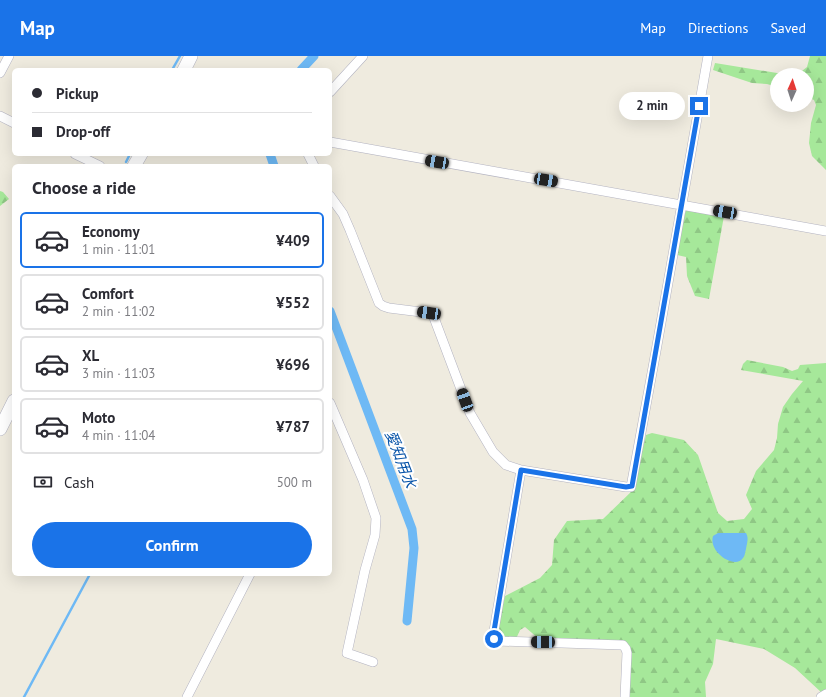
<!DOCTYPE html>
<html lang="en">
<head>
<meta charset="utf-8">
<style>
  :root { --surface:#fff; --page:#f2f2f3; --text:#2b2b33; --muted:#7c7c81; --line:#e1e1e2; --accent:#1a73e8 }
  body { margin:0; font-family:"PT Sans","Noto Sans JP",sans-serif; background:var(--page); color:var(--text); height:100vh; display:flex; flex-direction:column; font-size:15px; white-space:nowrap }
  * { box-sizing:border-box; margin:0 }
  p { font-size:13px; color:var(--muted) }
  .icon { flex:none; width:22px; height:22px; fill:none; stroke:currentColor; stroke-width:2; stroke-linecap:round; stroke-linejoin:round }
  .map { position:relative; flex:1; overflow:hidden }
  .side { position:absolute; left:12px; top:108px; width:320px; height:412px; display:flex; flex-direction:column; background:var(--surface); border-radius:6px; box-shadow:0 4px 16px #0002 }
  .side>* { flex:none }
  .banner { position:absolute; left:12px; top:12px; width:320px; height:88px; border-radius:6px; box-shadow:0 4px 16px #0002; display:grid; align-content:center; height:88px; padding:0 20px; background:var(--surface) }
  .needle { width:26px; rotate:3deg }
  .fabs { position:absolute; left:770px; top:12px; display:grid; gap:8px }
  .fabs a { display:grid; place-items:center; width:44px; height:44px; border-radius:50%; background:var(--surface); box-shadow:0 4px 16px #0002; font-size:20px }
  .end { position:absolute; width:18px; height:18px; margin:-9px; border:5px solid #1a73e8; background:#fff; box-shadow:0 0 0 2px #fff }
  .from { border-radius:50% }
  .bubble { position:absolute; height:28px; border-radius:14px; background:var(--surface); box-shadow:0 4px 16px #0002; font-size:13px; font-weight:700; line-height:28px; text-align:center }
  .car { position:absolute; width:12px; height:24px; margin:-12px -6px; border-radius:5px; box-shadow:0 0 3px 1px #0007; background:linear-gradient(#222 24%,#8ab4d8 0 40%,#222 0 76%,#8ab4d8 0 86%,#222 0) }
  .banner b { display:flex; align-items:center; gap:14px; height:38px; font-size:15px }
  .banner b+b { border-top:1px solid var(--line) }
  .banner i { width:10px; height:10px; background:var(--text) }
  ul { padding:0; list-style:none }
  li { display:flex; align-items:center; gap:12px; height:56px; margin:0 8px 6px; padding:0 12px; border:2px solid var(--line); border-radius:6px }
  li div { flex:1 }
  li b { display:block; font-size:15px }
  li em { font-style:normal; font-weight:700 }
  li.active { border-color:var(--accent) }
  li>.icon { width:36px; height:36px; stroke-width:1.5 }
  h2 { padding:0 20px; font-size:18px; line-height:48px }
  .pay { display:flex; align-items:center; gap:10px; height:44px; padding:0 20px; font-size:15px }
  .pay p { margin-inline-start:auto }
  .primary-button { display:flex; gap:8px; margin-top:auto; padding:8px 20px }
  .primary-button a { flex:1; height:46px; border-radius:24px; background:var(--accent); color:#fff; font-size:16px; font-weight:700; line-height:46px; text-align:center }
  header { display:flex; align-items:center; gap:24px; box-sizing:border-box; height:56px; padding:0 20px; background:var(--accent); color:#fff }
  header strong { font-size:19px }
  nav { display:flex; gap:22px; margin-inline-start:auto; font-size:14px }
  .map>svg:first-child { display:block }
  .forest { fill:url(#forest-firs) }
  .water { fill:#6eb9f5 }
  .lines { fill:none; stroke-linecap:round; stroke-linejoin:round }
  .stream { stroke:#6eb9f5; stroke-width:2.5 }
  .canal { stroke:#6eb9f5; stroke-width:9 }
  .street-casing { stroke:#b3b3c1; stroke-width:10 }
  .secondary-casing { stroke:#b3b3c1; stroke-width:14 }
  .street { stroke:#fff; stroke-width:9 }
  .secondary { stroke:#fff; stroke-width:13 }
  .route { stroke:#1a73e8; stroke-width:5 }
  .labels { text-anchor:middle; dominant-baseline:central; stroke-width:4; stroke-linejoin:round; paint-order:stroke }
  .water-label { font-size:15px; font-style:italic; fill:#0753a8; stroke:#fff }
</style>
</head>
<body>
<header>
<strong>Map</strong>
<nav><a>Map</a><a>Directions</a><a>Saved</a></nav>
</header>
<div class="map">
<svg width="826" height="641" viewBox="0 0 826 641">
  <defs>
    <pattern id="forest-firs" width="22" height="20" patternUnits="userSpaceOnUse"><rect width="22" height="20" fill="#a6e89a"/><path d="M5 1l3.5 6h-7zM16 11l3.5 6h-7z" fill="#8fc785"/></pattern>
  </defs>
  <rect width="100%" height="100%" fill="#efebdf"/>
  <path class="forest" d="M 810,0 L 826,0 L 826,114 L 812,100 L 809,87 L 811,67 L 816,49 L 814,44 L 807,41 L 807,19 L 797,19 L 807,11 Z
    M 715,7 L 789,19 L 777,19 L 777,31 L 767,28 L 752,27 L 713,14 Z
    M 0,135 L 3,136 L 9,143 L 0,150 Z
    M 692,153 L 724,160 L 709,243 L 695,240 L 687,220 L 686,201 L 677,199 L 683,162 L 686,155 Z
    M 747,304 L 783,311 L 792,315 L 798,313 L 800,309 L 826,307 L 826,635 L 822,637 L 795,612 L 764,593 L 716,583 L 713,608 L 705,626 L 706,641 L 628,641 L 626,589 L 539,583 L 525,571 L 520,574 L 516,583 L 498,582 L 498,569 L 505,540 L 540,522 L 552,509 L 554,484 L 567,465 L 603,463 L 633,434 L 646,379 L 652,377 L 684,384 L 698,399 L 718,457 L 727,465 L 744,463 L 752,453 L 746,439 L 756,415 L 774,394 L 777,382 L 778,368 L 783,351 L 792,338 L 803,325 L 741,314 L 743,308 Z"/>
  <path class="water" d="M 718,477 L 746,477 C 749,482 747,487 746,493 C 745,496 745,500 743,502 C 735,514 708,496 713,480 Z"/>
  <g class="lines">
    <path class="stream" d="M 172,14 L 180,0
      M 126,106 L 130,98
      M 24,641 L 90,518"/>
    <path class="canal" d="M 301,14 L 314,0
      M 270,98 L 274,110
      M 330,255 L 412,473 L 414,492 L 407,565"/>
    <defs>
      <path id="street" d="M 0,17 L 9,0
        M 330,36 L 363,0
        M 0,60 L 14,67
        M 330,86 L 826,175
        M 75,98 L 100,110
        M 308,98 L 314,110
        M 330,140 L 343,158 L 350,174 L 379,247 L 383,250 L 389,252 L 429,257 L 433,259 L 470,357 L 493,396 L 506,409 L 521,414 L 626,431 L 631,431 L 656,295 L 708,0
        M 330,347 L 363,424 L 376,462 L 375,479 L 365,514 L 347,597 L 373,606
        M 521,414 L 494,575 L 494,583 L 497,585 L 623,589 L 626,593 L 627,597 L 625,641
        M 187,641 L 250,518
        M 821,641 L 826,638"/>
      <path id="secondary" d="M 184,14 L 191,0
        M 134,110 L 141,98
        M 0,373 L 14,345"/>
    </defs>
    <use href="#street" class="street-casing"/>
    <use href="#secondary" class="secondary-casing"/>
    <use href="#street" class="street"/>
    <use href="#secondary" class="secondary"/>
  </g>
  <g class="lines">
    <path class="route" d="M 494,583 L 494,575 L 521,414 L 626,431 L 632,430 L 699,50"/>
  </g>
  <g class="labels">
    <g class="water-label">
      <text transform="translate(401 403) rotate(69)">愛知用水</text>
    </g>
  </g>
</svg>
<div class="fabs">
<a><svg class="needle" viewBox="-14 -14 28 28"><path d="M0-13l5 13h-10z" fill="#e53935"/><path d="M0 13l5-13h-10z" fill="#7c7c81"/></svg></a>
</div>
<i class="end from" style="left:494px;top:583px"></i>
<i class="end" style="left:699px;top:50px"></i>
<div class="bubble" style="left:619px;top:36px;width:66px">2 min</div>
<i class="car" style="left:437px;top:106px;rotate:280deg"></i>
<i class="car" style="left:546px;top:124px;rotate:100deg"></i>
<i class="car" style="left:725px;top:156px;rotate:280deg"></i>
<i class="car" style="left:429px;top:257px;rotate:278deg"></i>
<i class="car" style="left:465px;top:344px;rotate:340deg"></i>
<i class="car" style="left:543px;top:586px;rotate:271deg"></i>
<div class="banner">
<b><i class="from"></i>Pickup</b>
<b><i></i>Drop-off</b>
</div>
<section class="side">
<h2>Choose a ride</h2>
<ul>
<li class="active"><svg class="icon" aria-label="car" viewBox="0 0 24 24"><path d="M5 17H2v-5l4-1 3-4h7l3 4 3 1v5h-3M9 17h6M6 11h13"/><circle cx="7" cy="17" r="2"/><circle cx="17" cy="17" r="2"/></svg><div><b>Economy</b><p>1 min · 11:01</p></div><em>¥409</em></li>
<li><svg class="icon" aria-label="car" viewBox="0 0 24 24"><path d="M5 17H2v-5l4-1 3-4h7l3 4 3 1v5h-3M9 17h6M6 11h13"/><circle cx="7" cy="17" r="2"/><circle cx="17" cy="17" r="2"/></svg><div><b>Comfort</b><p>2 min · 11:02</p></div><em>¥552</em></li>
<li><svg class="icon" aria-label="car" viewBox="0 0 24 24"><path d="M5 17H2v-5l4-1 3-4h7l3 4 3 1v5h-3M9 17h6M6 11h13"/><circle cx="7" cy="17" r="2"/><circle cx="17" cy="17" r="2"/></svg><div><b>XL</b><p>3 min · 11:03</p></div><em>¥696</em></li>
<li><svg class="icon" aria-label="car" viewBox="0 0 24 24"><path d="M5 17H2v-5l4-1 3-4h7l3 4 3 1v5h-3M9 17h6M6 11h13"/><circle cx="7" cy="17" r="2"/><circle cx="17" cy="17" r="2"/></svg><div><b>Moto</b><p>4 min · 11:04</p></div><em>¥787</em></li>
</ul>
<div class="pay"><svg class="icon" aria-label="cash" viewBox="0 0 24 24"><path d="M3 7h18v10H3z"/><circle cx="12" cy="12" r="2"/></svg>Cash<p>500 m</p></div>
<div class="primary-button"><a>Confirm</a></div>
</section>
</div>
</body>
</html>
